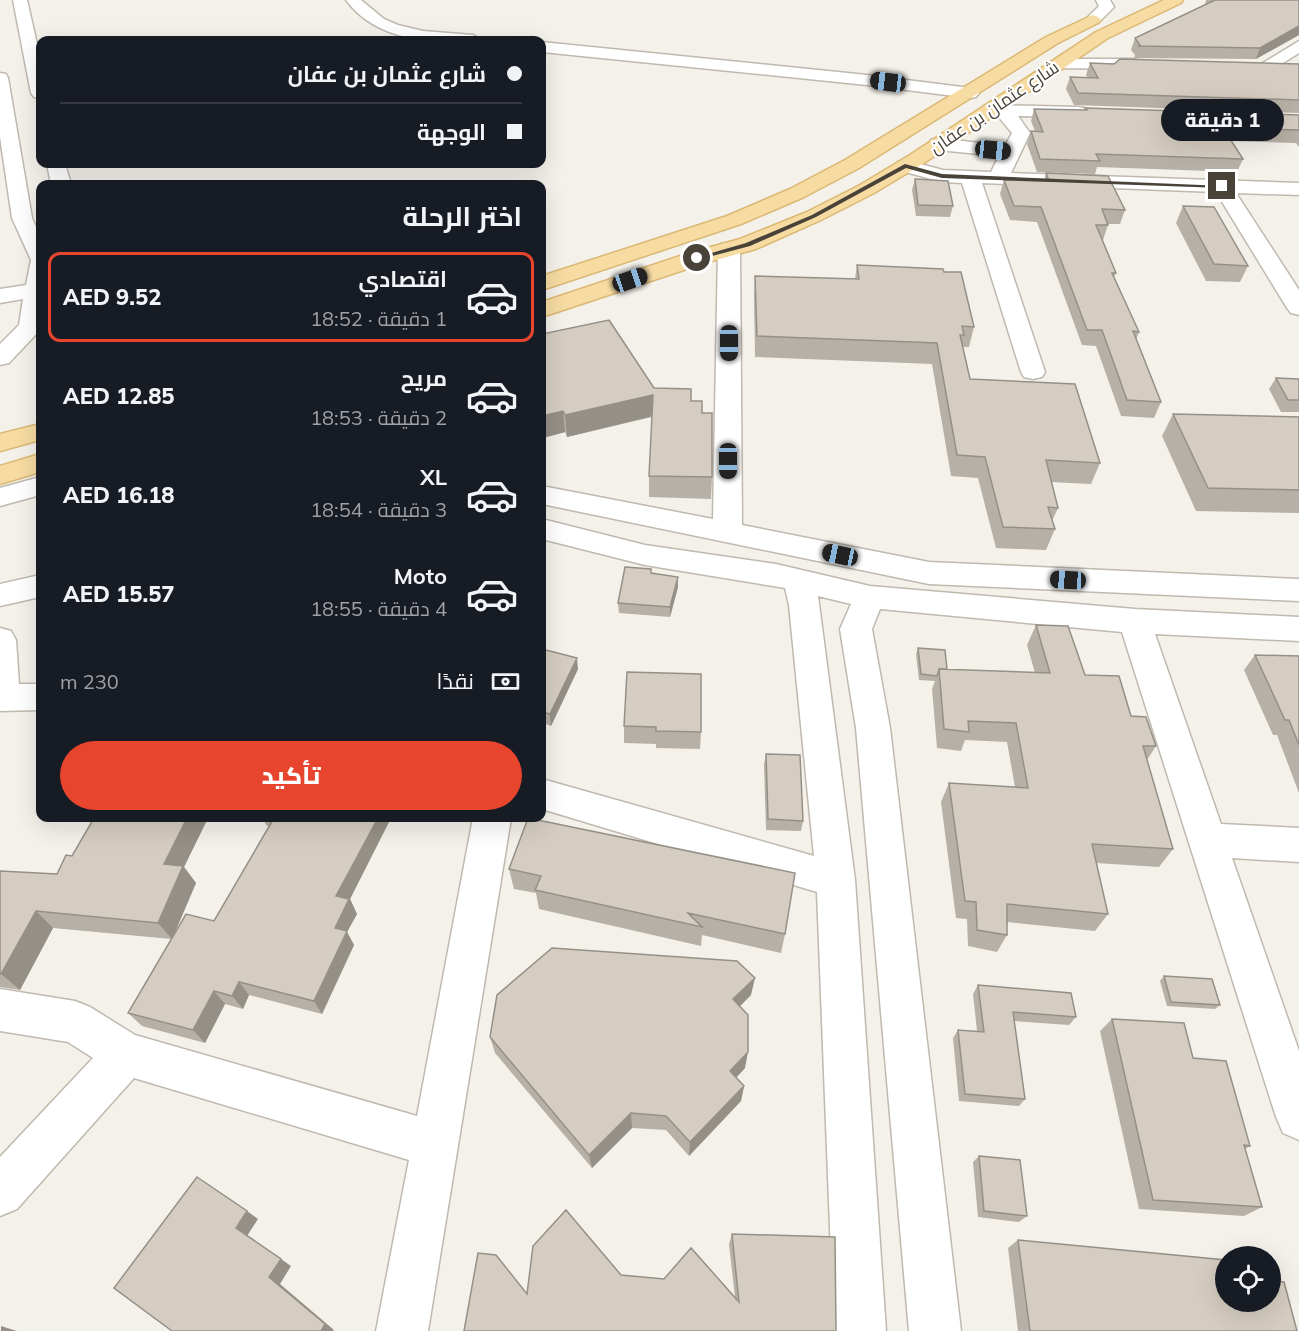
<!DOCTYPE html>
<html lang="ar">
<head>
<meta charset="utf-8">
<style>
  :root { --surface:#171b24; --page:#20242c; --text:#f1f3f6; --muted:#9ea1a6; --line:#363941; --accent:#e8452e }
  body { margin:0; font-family:Mulish,Cairo,sans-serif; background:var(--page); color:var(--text); direction:rtl; height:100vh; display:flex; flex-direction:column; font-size:22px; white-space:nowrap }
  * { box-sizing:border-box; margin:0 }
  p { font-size:20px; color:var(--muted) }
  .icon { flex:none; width:33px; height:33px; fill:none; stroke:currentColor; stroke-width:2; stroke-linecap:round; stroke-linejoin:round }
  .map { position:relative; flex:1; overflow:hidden; direction:ltr }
  .drawer { position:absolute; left:36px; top:180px; width:510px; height:642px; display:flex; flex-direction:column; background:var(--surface); border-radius:12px; box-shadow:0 6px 24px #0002; direction:rtl }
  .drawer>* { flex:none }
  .hud { position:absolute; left:36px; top:36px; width:510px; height:132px; border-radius:12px; box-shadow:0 6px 24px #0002; direction:rtl; display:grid; align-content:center; height:132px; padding:0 24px; background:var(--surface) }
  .fabs { position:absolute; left:1215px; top:1246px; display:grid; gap:12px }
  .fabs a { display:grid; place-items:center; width:66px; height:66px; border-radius:50%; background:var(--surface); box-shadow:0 6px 24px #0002; font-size:30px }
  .end { position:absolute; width:27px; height:27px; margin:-14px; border:8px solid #484239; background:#fff; box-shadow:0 0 0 3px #fff }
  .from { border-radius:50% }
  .bubble { position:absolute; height:42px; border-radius:21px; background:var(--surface); box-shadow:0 6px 24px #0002; font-size:20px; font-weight:800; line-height:42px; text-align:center; direction:rtl }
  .car { position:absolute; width:18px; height:36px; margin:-18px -9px; border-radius:8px; box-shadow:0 0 4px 2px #0007; background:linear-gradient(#222 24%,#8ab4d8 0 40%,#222 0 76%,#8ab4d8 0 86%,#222 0) }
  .hud b { display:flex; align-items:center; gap:21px; height:57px; font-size:22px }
  .hud b+b { border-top:2px solid var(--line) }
  .hud i { width:15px; height:15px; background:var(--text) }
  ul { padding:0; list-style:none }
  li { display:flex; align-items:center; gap:18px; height:90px; margin:0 12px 9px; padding:0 12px; border:3px solid transparent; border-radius:12px }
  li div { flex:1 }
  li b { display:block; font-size:22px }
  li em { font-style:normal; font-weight:800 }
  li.selected { border-color:var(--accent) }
  li>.icon { width:54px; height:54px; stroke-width:1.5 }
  h2 { padding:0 24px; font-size:27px; line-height:72px }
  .pay { display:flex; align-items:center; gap:15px; height:66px; padding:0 24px; font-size:22px }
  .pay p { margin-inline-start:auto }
  .cta { display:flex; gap:12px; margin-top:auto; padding:12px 24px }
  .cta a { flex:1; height:69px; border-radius:36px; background:var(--accent); color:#fff; font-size:24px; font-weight:800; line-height:69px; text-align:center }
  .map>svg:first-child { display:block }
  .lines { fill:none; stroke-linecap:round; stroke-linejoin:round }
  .minor-casing { stroke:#bfb9ae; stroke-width:3 }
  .major-casing { stroke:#dbb873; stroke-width:3 }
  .minor { fill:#fff; fill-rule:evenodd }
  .major { fill:#f6dca2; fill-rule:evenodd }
  .wall { fill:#b7b0a6 }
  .shaded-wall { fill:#959087 }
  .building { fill:#d5cdc1; stroke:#959087; stroke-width:1.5 }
  .route { fill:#484239 }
  .labels { text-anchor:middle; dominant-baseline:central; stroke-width:4.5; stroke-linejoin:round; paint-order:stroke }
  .far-street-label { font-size:18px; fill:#484239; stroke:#fff }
</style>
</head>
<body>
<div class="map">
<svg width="1299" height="1331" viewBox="0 0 1299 1331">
  <rect width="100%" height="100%" fill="#f4f1eb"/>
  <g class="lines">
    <defs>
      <path id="minor" d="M 13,0 L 27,0 L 40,57 L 40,98 L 34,97 L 31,93 Z
        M 346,0 L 361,0 L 384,19 L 398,25 L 423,31 L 473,35 L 481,40 C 434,45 376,41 346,0 Z
        M 1096,0 L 1110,0 L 1114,7 L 1099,22 L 1094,24 L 1086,19 L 1099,6 Z
        M 1299,41 L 1299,53 L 1272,70 L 1260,70 L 1258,66 Z
        M 542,42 L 867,75 L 970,88 L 976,89 L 979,93 L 976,97 L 970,98 L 867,85 L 542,52 Z
        M 1059,59 L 1135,59 L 1143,64 L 1135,69 L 1053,68 L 1051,64 Z
        M 0,73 L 6,74 L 8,78 L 32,218 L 40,236 L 40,330 L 9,363 L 0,365 L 0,344 L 19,325 L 23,299 L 0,303 L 0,289 L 26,285 L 31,260 L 12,218 L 0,137 Z
        M 990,105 L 1078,107 L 1084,108 L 1087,112 L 1084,116 L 1078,117 L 1018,116 L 1030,133 L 1011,173 L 1299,183 L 1299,195 L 1236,193 L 1299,290 L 1299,315 L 1291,313 L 1287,308 L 1216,192 L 982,183 L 1045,372 L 1042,377 L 1033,379 L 1024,377 L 1021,372 L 962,183 L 942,182 L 898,170 L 895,166 L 898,162 L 905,160 L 943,170 L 991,172 L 999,156 L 938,150 L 931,148 L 929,144 L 931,140 L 938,138 L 1005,146 L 1012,133 L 997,115 L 984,114 L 981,110 L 984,106 Z
        M 47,164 L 65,164 L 71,184 L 51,184 Z
        M 729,243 L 737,244 L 740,249 L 742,525 L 929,562 L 1299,579 L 1299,601 L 929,584 L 542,504 L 542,486 L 713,519 L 718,249 L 721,244 Z
        M 40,477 L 40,495 L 0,506 L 0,488 Z
        M 542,519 L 645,545 L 776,564 L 870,586 L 1135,609 L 1299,617 L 1299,641 L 1155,634 L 1221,824 L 1299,828 L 1299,862 L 1232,858 L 1299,1051 L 1299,1140 L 1283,1133 L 1276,1117 L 1122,632 L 880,609 L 872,629 L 890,728 L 961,1331 L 909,1331 L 856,728 L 840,629 L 851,604 L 818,596 L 855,880 L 886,1331 L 834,1331 L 817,892 L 542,809 L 542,779 L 814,856 L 789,605 L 785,588 L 645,565 L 542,539 Z
        M 40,575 L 40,597 L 0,606 L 0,584 Z
        M 0,628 L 11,631 L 16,640 L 19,684 L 40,684 L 40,710 L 0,711 Z
        M 473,818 L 511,818 L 428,1331 L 376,1331 L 409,1160 L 134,1078 L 17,1209 L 0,1216 L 0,1157 L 93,1058 L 68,1042 L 0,1031 L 0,989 L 75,1001 L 90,1007 L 135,1035 L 417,1116 Z"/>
      <path id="major" d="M 1164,0 L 1183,0 L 1181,3 L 1108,38 L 924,163 L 874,193 L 821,220 L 756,249 L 705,263 L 542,317 L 542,302 L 689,253 L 740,239 L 807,212 L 860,185 L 910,155 L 1096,32 Z
        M 1093,15 L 1098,17 L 1101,20 L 1098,23 L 1058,43 L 859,168 L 804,197 L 741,224 L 542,290 L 542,276 L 727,216 L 790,189 L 845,160 L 1046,37 Z
        M 40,424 L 40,440 L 0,451 L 0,434 Z
        M 40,454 L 40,472 L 0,484 L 0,466 Z"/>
    </defs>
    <use href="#minor" class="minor-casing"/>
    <use href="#major" class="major-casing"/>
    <use href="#minor" class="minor"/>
    <use href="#major" class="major"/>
  </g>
  <path class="wall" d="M 1206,0 L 1299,0 L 1299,35 L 1256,59 L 1134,58 L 1135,55 L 1131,50 L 1135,38 L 1205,5 Z
    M 1090,63 L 1299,64 L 1299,113 L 1074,105 L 1066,89 L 1070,77 L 1088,78 L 1086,75 Z
    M 1085,108 L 1299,115 L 1299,147 L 1296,143 L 1231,141 L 1243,159 L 1237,172 L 1097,167 L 1095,174 L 1037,172 L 1027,144 L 1031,131 L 1035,131 L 1031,121 L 1034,109 L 1085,110 Z
    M 1046,173 L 1125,210 L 1120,224 L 1108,224 L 1108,225 L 1103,240 L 1102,240 L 1116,273 L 1114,277 L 1139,332 L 1136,340 L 1161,402 L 1154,418 L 1121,416 L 1096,346 L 1082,345 L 1037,222 L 1010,220 L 1000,194 L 1004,180 L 1044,181 Z
    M 915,179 L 953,206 L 950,217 L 916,216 L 912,190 Z
    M 1183,206 L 1248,266 L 1240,282 L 1206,281 L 1176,223 Z
    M 857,265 L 944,272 L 974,327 L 969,347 L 963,347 L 970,379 L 1100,463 L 1091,484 L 1051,482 L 1058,508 L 1052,521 L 1055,529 L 1046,550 L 996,548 L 978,478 L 951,476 L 932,364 L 755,357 L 754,296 L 755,276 L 855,279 Z
    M 542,334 L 654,388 L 691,401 L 702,413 L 712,477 L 711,499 L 649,497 L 649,476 L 652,417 L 567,437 L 565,432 L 543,438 L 542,435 Z
    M 1276,378 L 1299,379 L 1299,412 L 1281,412 L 1269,389 Z
    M 1173,414 L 1299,417 L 1299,513 L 1196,511 L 1162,436 Z
    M 651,569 L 651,573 L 678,577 L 678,587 L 670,617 L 619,613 L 618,603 Z
    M 1036,625 L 1085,675 L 1131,716 L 1156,746 L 1147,760 L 1173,849 L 1159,867 L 1096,863 L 1108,914 L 1095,931 L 1007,922 L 1007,935 L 997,952 L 968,946 L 967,919 L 956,918 L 941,802 L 949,783 L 1015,787 L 1007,742 L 965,740 L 961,751 L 937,748 L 932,689 L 935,681 L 919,680 L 916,654 L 918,648 L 947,669 L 1035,673 L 1027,645 Z
    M 542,649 L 578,669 L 551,726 L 542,723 Z
    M 1255,655 L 1299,656 L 1299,793 L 1277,735 L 1273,735 L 1244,670 Z
    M 627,672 L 701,732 L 700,749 L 656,748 L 656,744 L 624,743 L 624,726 Z
    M 766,754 L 803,821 L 801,831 L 766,830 L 764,765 Z
    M 94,818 L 208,818 L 184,867 L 196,883 L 173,937 L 214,921 L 269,826 L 267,826 L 262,818 L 391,818 L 350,899 L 357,914 L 347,932 L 354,945 L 322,1014 L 249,995 L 243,1009 L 225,1004 L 205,1043 L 142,1026 L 128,1013 L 171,939 L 53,928 L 20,990 L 0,987 L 0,871 L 57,874 L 72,856 Z
    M 528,818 L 785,934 L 781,953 L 702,935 L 701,946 L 539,909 L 536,893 L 514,889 L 509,869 Z
    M 1164,976 L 1220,1005 L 1215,1009 L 1167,1006 L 1160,981 Z
    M 978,985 L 1076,1017 L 1069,1025 L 1014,1021 L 1025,1099 L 1019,1106 L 959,1101 L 953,1038 L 958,1030 L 977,1031 L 973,994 Z
    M 751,995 L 740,1006 L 745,1068 L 736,1078 L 744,1086 L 741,1101 L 689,1156 L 666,1130 L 632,1128 L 592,1168 L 495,1053 L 490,1037 Z
    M 1112,1019 L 1193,1058 L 1250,1146 L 1245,1149 L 1262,1207 L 1244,1216 L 1139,1209 L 1100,1031 Z
    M 979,1156 L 1027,1216 L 1019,1222 L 978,1217 L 973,1162 Z
    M 732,1234 L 836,1331 L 527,1294 L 621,1275 L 735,1297 L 729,1244 Z
    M 1018,1240 L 1226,1302 L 1297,1331 L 1018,1331 L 1008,1248 Z"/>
  <path class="shaded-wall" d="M 1299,26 L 1299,35 L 1256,59 L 1260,48 Z
    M 653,395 L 653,416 L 567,437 L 565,415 Z
    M 563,411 L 565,432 L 543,438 L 542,416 Z
    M 678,577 L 678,587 L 670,617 L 670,607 Z
    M 577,658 L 578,669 L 551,726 L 550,714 Z
    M 187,818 L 208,818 L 184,867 L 196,883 L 172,939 L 158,923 L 164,864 Z
    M 378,818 L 391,818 L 350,899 L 357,914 L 347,932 L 354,945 L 322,1014 L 314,1001 L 335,928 L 336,896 Z
    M 36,911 L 53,928 L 20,990 L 1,974 Z
    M 755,978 L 751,995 L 730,1016 L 733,999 Z
    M 239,982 L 249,995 L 243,1009 L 232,996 Z
    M 214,991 L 225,1004 L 205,1043 L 193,1030 Z
    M 748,1052 L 745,1068 L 727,1087 L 730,1071 Z
    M 744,1086 L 741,1101 L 689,1156 L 690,1142 Z
    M 631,1113 L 632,1128 L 592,1168 L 589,1155 Z
    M 247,1211 L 258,1219 L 247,1236 L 236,1228 Z
    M 281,1259 L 291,1266 L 280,1284 L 334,1330 L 333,1331 L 321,1331 L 269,1277 Z
    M 1,1326 L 17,1331 L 1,1331 Z"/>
  <path class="building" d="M 1215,0 L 1299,0 L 1299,26 L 1260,48 L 1138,46 L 1140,45 L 1135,38 Z
    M 1120,59 L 1299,64 L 1299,100 L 1078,93 L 1070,77 L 1098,78 L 1090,63 L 1114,64 Z
    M 1085,108 L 1299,115 L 1299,130 L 1223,128 L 1243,159 L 1096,154 L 1100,161 L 1040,159 L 1031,131 L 1043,132 L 1034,109 L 1087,110 Z
    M 1046,173 L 1108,176 L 1125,210 L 1102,209 L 1108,225 L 1096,225 L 1116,273 L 1112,273 L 1139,332 L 1133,331 L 1161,402 L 1127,400 L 1102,330 L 1087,330 L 1041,207 L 1014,206 L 1004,180 L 1049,181 Z
    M 915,179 L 948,181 L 953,206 L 918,205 Z
    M 1183,206 L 1214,207 L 1248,266 L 1214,264 Z
    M 857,265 L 943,269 L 944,272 L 961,272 L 974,327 L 962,326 L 964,335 L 960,335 L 970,379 L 1075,384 L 1100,463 L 1046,460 L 1058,508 L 1048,507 L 1055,529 L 1003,527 L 985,457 L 957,455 L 937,343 L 757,336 L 755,276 L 859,279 Z
    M 609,320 L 654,388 L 691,389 L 691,401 L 702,401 L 702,413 L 712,413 L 712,477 L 649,476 L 653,395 L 565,415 L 563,411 L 542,416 L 542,334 Z
    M 1276,378 L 1299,379 L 1299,400 L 1288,400 Z
    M 1173,414 L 1299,417 L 1299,490 L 1208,488 Z
    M 625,567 L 651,569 L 651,573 L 678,577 L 670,607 L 618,603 Z
    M 1036,625 L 1068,626 L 1085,675 L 1119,676 L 1131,716 L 1146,717 L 1156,746 L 1143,746 L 1173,849 L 1092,844 L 1108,914 L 1007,904 L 1007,935 L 977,930 L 976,902 L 965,901 L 949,783 L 1028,788 L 1016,723 L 968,721 L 969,732 L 944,729 L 939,669 L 1050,673 Z
    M 918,648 L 945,650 L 947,669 L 939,669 L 937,676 L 921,674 Z
    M 542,649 L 577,658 L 550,714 L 542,712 Z
    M 1255,655 L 1299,656 L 1299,745 L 1289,720 L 1285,720 Z
    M 627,672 L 701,674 L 701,732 L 656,731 L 656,727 L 624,726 Z
    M 766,754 L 800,755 L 803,821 L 768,819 Z
    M 94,818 L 187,818 L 164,864 L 183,866 L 158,923 L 36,911 L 1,974 L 0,974 L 0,871 L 57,874 L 66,855 L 72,856 Z
    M 274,818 L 378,818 L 336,896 L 349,899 L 335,928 L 347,931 L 314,1001 L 239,982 L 232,996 L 214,991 L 193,1030 L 128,1013 L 186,914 L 214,921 Z
    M 528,818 L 795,873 L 785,934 L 688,913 L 702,927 L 535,890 L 541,876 L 509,869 Z
    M 552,948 L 737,961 L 755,978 L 733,999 L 748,1015 L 748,1052 L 730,1071 L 744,1086 L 690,1142 L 666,1116 L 631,1113 L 589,1155 L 490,1037 L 497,995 Z
    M 1164,976 L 1212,979 L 1220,1005 L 1171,1002 Z
    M 978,985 L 1071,993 L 1076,1017 L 1013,1012 L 1025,1099 L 965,1094 L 958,1030 L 984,1032 Z
    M 1112,1019 L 1184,1023 L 1193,1058 L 1226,1061 L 1250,1146 L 1244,1145 L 1262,1207 L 1153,1200 Z
    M 979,1156 L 1020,1160 L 1027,1216 L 984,1211 Z
    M 197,1177 L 247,1211 L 236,1228 L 281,1259 L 269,1277 L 325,1324 L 321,1331 L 172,1331 L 114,1288 Z
    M 566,1210 L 621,1275 L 664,1279 L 691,1248 L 739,1302 L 732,1234 L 835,1237 L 836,1331 L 464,1331 L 478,1253 L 496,1255 L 527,1294 L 533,1246 Z
    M 1018,1240 L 1226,1260 L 1226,1302 L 1270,1302 L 1270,1280 L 1284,1282 L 1297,1331 L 1030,1331 Z"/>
  <path class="route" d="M 905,164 L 942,174 L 1225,186 L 1222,188 L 942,178 L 906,168 L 816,217 L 750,246 L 697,260 L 694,258 L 746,243 L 812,215 Z"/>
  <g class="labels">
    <g class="far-street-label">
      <text transform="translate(994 107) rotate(-34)">شارع عثمان بن عفان</text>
    </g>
  </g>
</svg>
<div class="fabs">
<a><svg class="icon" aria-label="locate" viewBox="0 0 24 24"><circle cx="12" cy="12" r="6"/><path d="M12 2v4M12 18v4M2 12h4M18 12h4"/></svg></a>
</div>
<i class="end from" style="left:697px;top:258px"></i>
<i class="end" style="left:1222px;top:186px"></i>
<div class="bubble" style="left:1161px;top:99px;width:123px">1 دقيقة</div>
<i class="car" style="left:888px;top:82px;rotate:277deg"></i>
<i class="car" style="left:993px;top:150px;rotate:96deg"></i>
<i class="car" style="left:630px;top:280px;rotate:71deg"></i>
<i class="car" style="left:729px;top:343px;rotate:180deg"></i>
<i class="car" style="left:728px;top:461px;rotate:180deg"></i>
<i class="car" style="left:840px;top:555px;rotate:282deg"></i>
<i class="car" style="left:1068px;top:580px;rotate:273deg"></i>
<div class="hud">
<b><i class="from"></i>شارع عثمان بن عفان</b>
<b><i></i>الوجهة</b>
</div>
<section class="drawer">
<h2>اختر الرحلة</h2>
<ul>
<li class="selected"><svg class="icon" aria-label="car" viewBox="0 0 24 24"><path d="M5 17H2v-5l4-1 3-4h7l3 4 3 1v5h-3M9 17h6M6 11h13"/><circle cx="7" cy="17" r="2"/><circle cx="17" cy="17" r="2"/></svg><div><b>اقتصادي</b><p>1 دقيقة · 18:52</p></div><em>AED 9.52</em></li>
<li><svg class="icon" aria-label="car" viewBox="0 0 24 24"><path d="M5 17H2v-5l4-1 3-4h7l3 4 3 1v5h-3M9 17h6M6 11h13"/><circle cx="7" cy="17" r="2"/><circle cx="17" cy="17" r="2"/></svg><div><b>مريح</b><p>2 دقيقة · 18:53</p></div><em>AED 12.85</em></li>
<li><svg class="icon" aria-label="car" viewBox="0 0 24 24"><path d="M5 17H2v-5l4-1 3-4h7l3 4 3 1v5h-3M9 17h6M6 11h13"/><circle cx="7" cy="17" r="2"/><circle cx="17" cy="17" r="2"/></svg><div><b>XL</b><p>3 دقيقة · 18:54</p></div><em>AED 16.18</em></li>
<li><svg class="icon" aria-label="car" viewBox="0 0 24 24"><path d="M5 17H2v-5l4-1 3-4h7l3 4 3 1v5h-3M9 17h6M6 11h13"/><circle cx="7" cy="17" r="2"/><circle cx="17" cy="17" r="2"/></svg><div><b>Moto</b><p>4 دقيقة · 18:55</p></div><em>AED 15.57</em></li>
</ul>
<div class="pay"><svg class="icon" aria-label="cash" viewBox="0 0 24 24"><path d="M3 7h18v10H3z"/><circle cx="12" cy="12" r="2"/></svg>نقدًا<p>230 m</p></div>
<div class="cta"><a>تأكيد</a></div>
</section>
</div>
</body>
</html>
